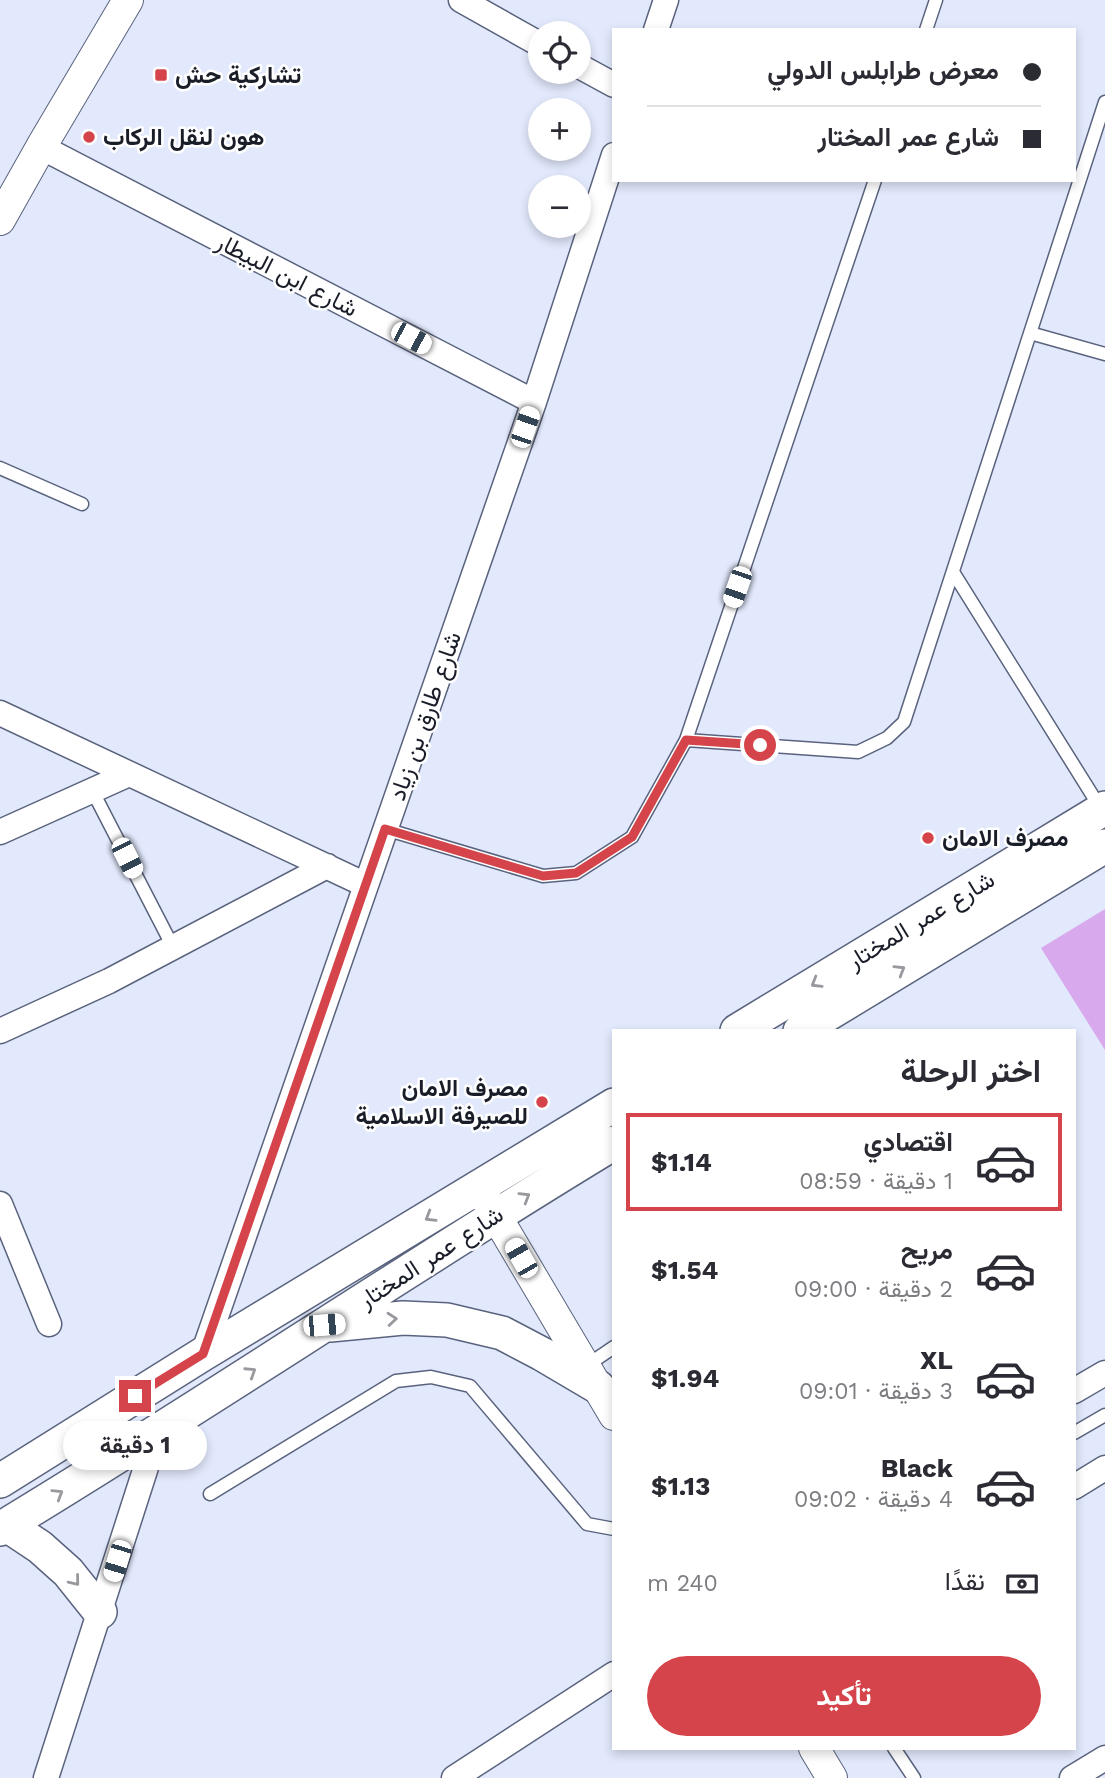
<!DOCTYPE html>
<html lang="ar">
<head>
<meta charset="utf-8">
<style>
  :root { --surface:#fff; --page:#f7f7f7; --text:#2b2b33; --muted:#7c7c81; --line:#e1e1e2; --accent:#d4444a }
  body { margin:0; font-family:"Work Sans",Vazirmatn,sans-serif; background:var(--page); color:var(--text); direction:rtl; height:100vh; display:flex; flex-direction:column; font-size:26px; white-space:nowrap }
  * { box-sizing:border-box; margin:0 }
  p { font-size:23px; color:var(--muted) }
  .icon { flex:none; width:38px; height:38px; fill:none; stroke:currentColor; stroke-width:2; stroke-linecap:round; stroke-linejoin:round }
  .map { position:relative; flex:1; overflow:hidden; direction:ltr }
  .details { position:absolute; left:612px; top:1029px; width:464px; height:721px; display:flex; flex-direction:column; background:var(--surface); border-radius:0px; box-shadow:0 4px 10px #0003; direction:rtl }
  .details>* { flex:none }
  .top-card { position:absolute; left:612px; top:28px; width:464px; height:154px; border-radius:0px; box-shadow:0 4px 10px #0003; direction:rtl; display:grid; align-content:center; height:154px; padding:0 35px; background:var(--surface) }
  .buttons { position:absolute; left:528px; top:21px; display:grid; gap:14px }
  .buttons a { display:grid; place-items:center; width:63px; height:63px; border-radius:50%; background:var(--surface); box-shadow:0 4px 10px #0003; font-size:35px }
  .end { position:absolute; width:32px; height:32px; margin:-16px; border:9px solid #d4444a; background:#fff; box-shadow:0 0 0 4px #fff }
  .from { border-radius:50% }
  .bubble { position:absolute; height:49px; border-radius:24px; background:var(--surface); box-shadow:0 4px 10px #0003; font-size:23px; font-weight:700; line-height:49px; text-align:center; direction:rtl }
  .car { position:absolute; width:21px; height:42px; margin:-21px -10px; border-radius:9px; box-shadow:0 0 5px 2px #0007; background:linear-gradient(#fff 24%,#345 0 40%,#fff 0 76%,#345 0 86%,#fff 0) }
  .top-card b { display:flex; align-items:center; gap:24px; height:66px; font-size:26px }
  .top-card b+b { border-top:2px solid var(--line) }
  .top-card i { width:18px; height:18px; background:var(--text) }
  ul { padding:0; list-style:none }
  li { display:flex; align-items:center; gap:21px; height:98px; margin:0 14px 10px; padding:0 21px; border:4px solid transparent; border-radius:0px }
  li div { flex:1 }
  li b { display:block; font-size:26px }
  li em { font-style:normal; font-weight:700 }
  li.selected { border-color:var(--accent) }
  li>.icon { width:63px; height:63px; stroke-width:1.5 }
  h2 { padding:0 35px; font-size:32px; line-height:84px }
  .pay { display:flex; align-items:center; gap:18px; height:77px; padding:0 35px; font-size:26px }
  .pay p { margin-inline-start:auto }
  .action { display:flex; gap:14px; margin-top:auto; padding:14px 35px }
  .action a { flex:1; height:80px; border-radius:42px; background:var(--accent); color:#fff; font-size:28px; font-weight:700; line-height:80px; text-align:center }
  .map>svg:first-child { display:block }
  .green { fill:#d8a9ed }
  .lines { fill:none; stroke-linecap:round; stroke-linejoin:round }
  .service-casing { stroke:#5a637e; stroke-width:15 }
  .minor-casing { stroke:#5a637e; stroke-width:27 }
  .tertiary-casing { stroke:#5a637e; stroke-width:32 }
  .secondary-casing { stroke:#5a637e; stroke-width:36 }
  .service { stroke:#fff; stroke-width:12 }
  .minor { stroke:#fff; stroke-width:24 }
  .tertiary { stroke:#fff; stroke-width:30 }
  .secondary { stroke:#fff; stroke-width:33 }
  .oneway { stroke:#98999e }
  .route { stroke:#d4444a; stroke-width:9 }
  .poi-dot { fill:#d4444a; stroke:#fff; stroke-width:2.5 }
  .labels { text-anchor:middle; dominant-baseline:central; stroke-width:5; stroke-linejoin:round; paint-order:stroke }
  .poi-label { font-size:24px; font-weight:bold; fill:#191d28; stroke:#fff; text-anchor:start }
  .street-label { font-size:24px; fill:#191d28; stroke:#fff }
</style>
</head>
<body>
<div class="map">
<svg width="1105" height="1778" viewBox="0 0 1105 1778">
  <rect width="100%" height="100%" fill="#e2e9fc"/>
  <path class="green" d="M 1105,909 L 1105,1050 L 1041,948 Z"/>
  <g class="lines">
    <defs>
      <path id="service" d="M 926,30 L 936,0
        M 1030,333 L 1105,354
        M 0,468 L 82,504
        M 953,572 L 1101,809
        M 686,740 L 858,752 L 887,738 L 904,722 L 1105,102
        M 92,790 L 173,947
        M 385,829 L 543,876 L 576,873 L 632,837 L 686,740 L 875,180
        M 586,1366 L 614,1347
        M 1074,1433 L 1105,1415
        M 210,1494 L 396,1381 L 431,1377 L 470,1386 L 587,1524 L 614,1529
        M 894,1748 L 914,1778"/>
      <path id="minor" d="M 461,0 L 541,45
        M 656,30 L 666,0
        M 579,66 L 614,85
        M 41,147 L 534,402
        M 0,713 L 366,885
        M 0,832 L 129,774
        M 0,1031 L 109,981 L 327,866
        M 0,1204 L 49,1324
        M 203,1354 L 534,402 L 614,155
        M 1074,1391 L 1105,1373
        M 1074,1487 L 1105,1468
        M 46,1778 L 157,1433
        M 454,1778 L 614,1674
        M 1072,1778 L 1105,1758"/>
      <path id="tertiary" d="M 0,220 L 41,147 L 128,0
        M 479,1187 L 614,1415
        M 814,1748 L 832,1778"/>
      <path id="secondary" d="M 737,1031 L 1105,808
        M 800,1031 L 1105,846
        M 330,1325 L 403,1318 L 447,1320 L 502,1333 L 542,1354 L 598,1387
        M 0,1481 L 203,1354 L 614,1105
        M 7,1525 L 40,1547 L 68,1572 L 100,1612
        M 0,1529 C 207,1404 407,1268 614,1143"/>
    </defs>
    <use href="#service" class="service-casing"/>
    <use href="#minor" class="minor-casing"/>
    <use href="#tertiary" class="tertiary-casing"/>
    <use href="#secondary" class="secondary-casing"/>
    <use href="#service" class="service"/>
    <use href="#minor" class="minor"/>
    <use href="#tertiary" class="tertiary"/>
    <use href="#secondary" class="secondary"/>
  </g>
  <defs><path id="oneway-chevron" d="M-2-3.5L2.5 0L-2 3.5" fill="none" stroke-width="1.6" stroke-linecap="round" stroke-linejoin="round" transform="scale(1.75)"/></defs>
  <g class="oneway">
    <use href="#oneway-chevron" transform="translate(900 970) rotate(-31)"/>
    <use href="#oneway-chevron" transform="translate(816 983) rotate(149)"/>
    <use href="#oneway-chevron" transform="translate(525 1197) rotate(-31)"/>
    <use href="#oneway-chevron" transform="translate(430 1217) rotate(149)"/>
    <use href="#oneway-chevron" transform="translate(392 1319) rotate(-5)"/>
    <use href="#oneway-chevron" transform="translate(251 1372) rotate(-33)"/>
    <use href="#oneway-chevron" transform="translate(58 1494) rotate(-32)"/>
    <use href="#oneway-chevron" transform="translate(75 1581) rotate(51)"/>
  </g>
  <g class="lines">
    <path class="route" d="M 135,1396 L 203,1354 L 385,829 L 543,876 L 576,873 L 632,837 L 686,740 L 760,745"/>
  </g>
  <g class="poi-dot">
    <rect x="154" y="68" width="14" height="14" rx="3.5"/>
    <circle cx="89" cy="137" r="7"/>
    <circle cx="928" cy="838" r="7"/>
    <circle cx="542" cy="1102" r="7"/>
  </g>
  <g class="labels">
    <g class="poi-label">
      <text x="175" y="75">تشاركية حش</text>
      <text x="103" y="137">هون لنقل الركاب</text>
      <text x="942" y="838">مصرف الامان</text>
      <text x="528" y="1088" text-anchor="end">مصرف الامان<tspan x="528" dy="28">للصيرفة الاسلامية</tspan></text>
    </g>
    <g class="street-label">
      <text transform="translate(287 275) rotate(27)">شارع ابن البيطار</text>
      <text transform="translate(425 716) rotate(-71)">شارع طارق بن زياد</text>
      <text transform="translate(921 920) rotate(-31)">شارع عمر المختار</text>
      <text transform="translate(431 1257) rotate(-33)">شارع عمر المختار</text>
    </g>
  </g>
</svg>
<div class="buttons">
<a><svg class="icon" aria-label="locate" viewBox="0 0 24 24"><circle cx="12" cy="12" r="6"/><path d="M12 2v4M12 18v4M2 12h4M18 12h4"/></svg></a>
<a>+</a>
<a>−</a>
</div>
<i class="end from" style="left:760px;top:745px"></i>
<i class="end" style="left:135px;top:1396px"></i>
<div class="bubble" style="left:63px;top:1421px;width:144px">1 دقيقة</div>
<i class="car" style="left:411px;top:338px;rotate:118deg"></i>
<i class="car" style="left:525px;top:427px;rotate:19deg"></i>
<i class="car" style="left:737px;top:587px;rotate:199deg"></i>
<i class="car" style="left:127px;top:858px;rotate:153deg"></i>
<i class="car" style="left:521px;top:1258px;rotate:330deg"></i>
<i class="car" style="left:324px;top:1325px;rotate:85deg"></i>
<i class="car" style="left:117px;top:1561px;rotate:197deg"></i>
<div class="top-card">
<b><i class="from"></i>معرض طرابلس الدولي</b>
<b><i></i>شارع عمر المختار</b>
</div>
<section class="details">
<h2>اختر الرحلة</h2>
<ul>
<li class="selected"><svg class="icon" aria-label="car" viewBox="0 0 24 24"><path d="M5 17H2v-5l4-1 3-4h7l3 4 3 1v5h-3M9 17h6M6 11h13"/><circle cx="7" cy="17" r="2"/><circle cx="17" cy="17" r="2"/></svg><div><b>اقتصادي</b><p>1 دقيقة · 08:59</p></div><em>$1.14</em></li>
<li><svg class="icon" aria-label="car" viewBox="0 0 24 24"><path d="M5 17H2v-5l4-1 3-4h7l3 4 3 1v5h-3M9 17h6M6 11h13"/><circle cx="7" cy="17" r="2"/><circle cx="17" cy="17" r="2"/></svg><div><b>مريح</b><p>2 دقيقة · 09:00</p></div><em>$1.54</em></li>
<li><svg class="icon" aria-label="car" viewBox="0 0 24 24"><path d="M5 17H2v-5l4-1 3-4h7l3 4 3 1v5h-3M9 17h6M6 11h13"/><circle cx="7" cy="17" r="2"/><circle cx="17" cy="17" r="2"/></svg><div><b>XL</b><p>3 دقيقة · 09:01</p></div><em>$1.94</em></li>
<li><svg class="icon" aria-label="car" viewBox="0 0 24 24"><path d="M5 17H2v-5l4-1 3-4h7l3 4 3 1v5h-3M9 17h6M6 11h13"/><circle cx="7" cy="17" r="2"/><circle cx="17" cy="17" r="2"/></svg><div><b>Black</b><p>4 دقيقة · 09:02</p></div><em>$1.13</em></li>
</ul>
<div class="pay"><svg class="icon" aria-label="cash" viewBox="0 0 24 24"><path d="M3 7h18v10H3z"/><circle cx="12" cy="12" r="2"/></svg>نقدًا<p>240 m</p></div>
<div class="action"><a>تأكيد</a></div>
</section>
</div>
</body>
</html>
